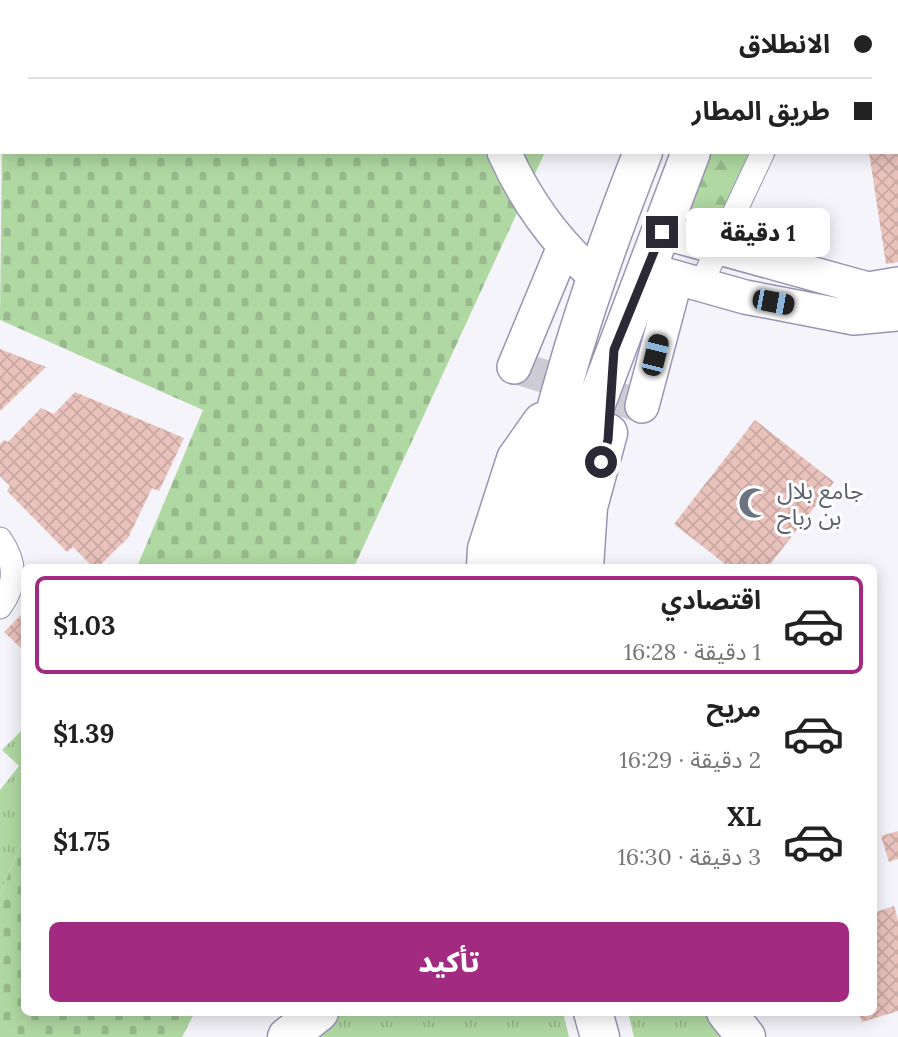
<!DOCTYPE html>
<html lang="ar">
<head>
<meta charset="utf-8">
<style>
  :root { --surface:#fff; --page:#f2f2f2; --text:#222; --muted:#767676; --line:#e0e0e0; --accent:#a32a81 }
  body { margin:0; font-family:Lora,"Noto Sans Arabic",serif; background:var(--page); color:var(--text); direction:rtl; height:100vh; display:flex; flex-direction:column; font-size:26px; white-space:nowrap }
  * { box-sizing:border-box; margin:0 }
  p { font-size:23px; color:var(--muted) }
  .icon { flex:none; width:38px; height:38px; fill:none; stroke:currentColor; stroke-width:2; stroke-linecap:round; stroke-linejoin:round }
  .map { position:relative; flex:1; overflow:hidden; direction:ltr }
  .panel { position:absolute; left:21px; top:564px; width:856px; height:452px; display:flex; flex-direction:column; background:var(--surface); border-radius:10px; box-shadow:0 4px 18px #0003; direction:rtl }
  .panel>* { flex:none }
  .hud { position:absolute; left:0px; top:0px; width:900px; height:154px; box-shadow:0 4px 18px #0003; direction:rtl; display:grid; align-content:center; height:154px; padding:0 28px; background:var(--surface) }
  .end { position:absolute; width:32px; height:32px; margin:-16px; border:9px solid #2c2936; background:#fff; box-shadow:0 0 0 4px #fff }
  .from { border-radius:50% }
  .bubble { position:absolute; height:49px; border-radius:10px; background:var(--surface); box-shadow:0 4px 18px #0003; font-size:23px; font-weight:800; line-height:49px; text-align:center; direction:rtl }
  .car { position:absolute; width:21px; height:42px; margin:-21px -10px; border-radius:9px; box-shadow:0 0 5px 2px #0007; background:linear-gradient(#222 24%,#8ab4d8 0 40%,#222 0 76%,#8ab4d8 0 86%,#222 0) }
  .hud b { display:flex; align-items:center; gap:24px; height:66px; font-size:26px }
  .hud b+b { border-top:2px solid var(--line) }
  .hud i { width:18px; height:18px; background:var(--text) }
  ul { padding:12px 0 0; list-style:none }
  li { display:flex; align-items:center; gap:21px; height:98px; margin:0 14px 10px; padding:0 14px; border:4px solid transparent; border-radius:10px }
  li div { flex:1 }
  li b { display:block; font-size:26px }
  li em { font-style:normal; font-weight:800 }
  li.selected { border-color:var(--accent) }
  li>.icon { width:63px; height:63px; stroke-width:1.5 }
  .cta { display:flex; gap:14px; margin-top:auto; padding:14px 28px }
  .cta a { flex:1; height:80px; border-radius:10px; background:var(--accent); color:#fff; font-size:28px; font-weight:800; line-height:80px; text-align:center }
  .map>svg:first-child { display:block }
  .grass { fill:url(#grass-tufts) }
  .forest { fill:url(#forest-firs) }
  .cemetery { fill:url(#cemetery-stones) }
  .building { fill:url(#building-cross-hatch) }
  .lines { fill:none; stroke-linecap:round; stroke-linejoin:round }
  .secondary-tunnel { stroke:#cdcbd3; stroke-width:33; stroke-dasharray:33 17; stroke-linecap:butt }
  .street-casing { stroke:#9a94b4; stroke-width:25 }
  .secondary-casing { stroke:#9a94b4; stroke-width:36 }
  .highway-casing { stroke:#9a94b4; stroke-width:41 }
  .street { stroke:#fff; stroke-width:23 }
  .secondary { stroke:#fff; stroke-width:33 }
  .highway { stroke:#fff; stroke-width:38 }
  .route { stroke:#2c2936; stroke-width:9 }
  .labels { text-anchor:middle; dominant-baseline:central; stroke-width:6; stroke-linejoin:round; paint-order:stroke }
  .worship-label { font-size:23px; fill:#5b616d; stroke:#fff; text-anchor:start }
</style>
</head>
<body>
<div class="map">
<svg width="898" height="1037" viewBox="0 0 898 1037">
  <defs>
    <pattern id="grass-tufts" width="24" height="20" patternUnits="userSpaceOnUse" patternTransform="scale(1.75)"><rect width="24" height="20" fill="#b0d8a2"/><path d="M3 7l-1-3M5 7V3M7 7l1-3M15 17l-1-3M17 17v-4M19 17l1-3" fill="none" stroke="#98b98c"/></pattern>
    <pattern id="forest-firs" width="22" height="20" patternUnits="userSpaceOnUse" patternTransform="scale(1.75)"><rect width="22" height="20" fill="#b0d8a2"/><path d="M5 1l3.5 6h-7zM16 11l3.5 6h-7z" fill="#98b98c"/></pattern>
    <pattern id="cemetery-stones" width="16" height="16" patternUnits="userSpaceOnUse" patternTransform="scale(1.75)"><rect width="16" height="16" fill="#b0d8a2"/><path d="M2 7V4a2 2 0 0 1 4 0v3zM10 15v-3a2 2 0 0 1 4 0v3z" fill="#98b98c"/></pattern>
    <pattern id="building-cross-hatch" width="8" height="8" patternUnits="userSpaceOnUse" patternTransform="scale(1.75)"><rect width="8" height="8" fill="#eac2bc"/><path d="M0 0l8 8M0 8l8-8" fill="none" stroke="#c9a7a2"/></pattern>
  </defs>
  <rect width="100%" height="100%" fill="#f5f4fa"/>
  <path class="grass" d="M 24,728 L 24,836 L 0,895 L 0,790 L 19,766 L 2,750 Z
    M 340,1012 L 563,1012 L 569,1037 L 309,1037 Z
    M 628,1012 L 714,1012 L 734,1037 L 634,1037 Z"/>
  <path class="forest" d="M 711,152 L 763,152 L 719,245 L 679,235 Z"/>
  <path class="cemetery" d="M 113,0 L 616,0 L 112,2 Z
    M 2,145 L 2,152 L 545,152 L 354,567 L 137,567 L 203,410 L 0,320 Z
    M 24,836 L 24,1012 L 195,1012 L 182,1037 L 0,1037 L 0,895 Z"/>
  <path class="building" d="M 869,152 L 898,152 L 898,262 L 886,264 Z
    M 0,349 L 46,367 L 0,411 Z
    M 75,392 L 184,438 L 159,491 L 152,488 L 128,538 L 98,567 L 93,567 L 73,547 L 67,552 L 7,491 L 10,486 L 0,476 L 0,444 L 4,440 L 8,442 L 41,408 L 54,414 Z
    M 755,420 L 834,482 L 768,567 L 729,567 L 674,524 Z
    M 24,612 L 24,651 L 4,632 Z
    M 898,831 L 898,859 L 889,862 L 881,836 Z
    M 894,906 L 898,920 L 898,1011 L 862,1022 L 858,1012 L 873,1012 L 873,913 Z"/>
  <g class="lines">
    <path class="secondary-tunnel" d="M 514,367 L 642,406"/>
    <defs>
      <path id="street" d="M 835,2 L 836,0
        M 701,284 L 763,152
        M 0,539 C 16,562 17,584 0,607"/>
      <path id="secondary" d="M 444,0 L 445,2
        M 55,2 L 57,0
        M 0,42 L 2,43
        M 0,73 L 2,71
        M 504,152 C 526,201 554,241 595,276
        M 662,232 L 868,289 L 898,284
        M 649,270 L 745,297 L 854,318 L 898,314
        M 514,367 L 563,249
        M 642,406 L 676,278"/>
      <path id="highway" d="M 701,2 L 702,0
        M 747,2 L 748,0
        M 486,567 L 487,549 L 516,459 L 542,422
        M 522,567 C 547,418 588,292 643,152
        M 552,567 L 566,483 L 691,152
        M 584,567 L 588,507 L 608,433
        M 593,1012 L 600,1037
        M 726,1012 L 746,1037
        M 287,1037 L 319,1012"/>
    </defs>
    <use href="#street" class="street-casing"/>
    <use href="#secondary" class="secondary-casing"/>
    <use href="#highway" class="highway-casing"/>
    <use href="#street" class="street"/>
    <use href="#secondary" class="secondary"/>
    <use href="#highway" class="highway"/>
  </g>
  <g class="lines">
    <path class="route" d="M 601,462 L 608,440 L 614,350 L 662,232"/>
  </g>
  <defs>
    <symbol id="mosque-bare" viewBox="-9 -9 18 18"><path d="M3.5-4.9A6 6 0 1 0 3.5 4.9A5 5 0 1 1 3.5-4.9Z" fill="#6b7280" stroke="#fff" stroke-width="2.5" paint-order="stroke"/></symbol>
  </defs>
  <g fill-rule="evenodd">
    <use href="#mosque-bare" x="732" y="481" width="44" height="44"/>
  </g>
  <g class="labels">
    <g class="worship-label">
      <text x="777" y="490">جامع بلال<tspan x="777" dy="26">بن رباح</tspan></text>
    </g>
  </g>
</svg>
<i class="end from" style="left:601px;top:462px"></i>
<i class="end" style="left:662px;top:232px"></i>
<div class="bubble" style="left:686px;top:208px;width:144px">1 دقيقة</div>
<i class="car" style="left:773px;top:302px;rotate:101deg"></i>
<i class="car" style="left:655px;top:355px;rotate:14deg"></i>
<div class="hud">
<b><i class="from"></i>الانطلاق</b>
<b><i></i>طريق المطار</b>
</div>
<section class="panel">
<ul>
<li class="selected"><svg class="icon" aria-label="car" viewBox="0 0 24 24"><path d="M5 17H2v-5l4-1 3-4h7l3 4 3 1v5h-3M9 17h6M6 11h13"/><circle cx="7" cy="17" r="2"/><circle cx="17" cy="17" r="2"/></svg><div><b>اقتصادي</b><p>1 دقيقة · 16:28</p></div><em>$1.03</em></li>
<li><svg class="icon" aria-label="car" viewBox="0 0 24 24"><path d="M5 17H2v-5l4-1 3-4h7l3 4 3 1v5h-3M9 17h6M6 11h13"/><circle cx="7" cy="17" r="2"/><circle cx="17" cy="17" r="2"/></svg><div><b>مريح</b><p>2 دقيقة · 16:29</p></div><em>$1.39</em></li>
<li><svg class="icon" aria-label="car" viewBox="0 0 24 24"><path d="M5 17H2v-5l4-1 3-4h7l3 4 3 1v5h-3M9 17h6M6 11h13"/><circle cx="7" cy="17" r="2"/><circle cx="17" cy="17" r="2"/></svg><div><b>XL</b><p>3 دقيقة · 16:30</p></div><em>$1.75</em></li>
</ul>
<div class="cta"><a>تأكيد</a></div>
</section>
</div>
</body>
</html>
